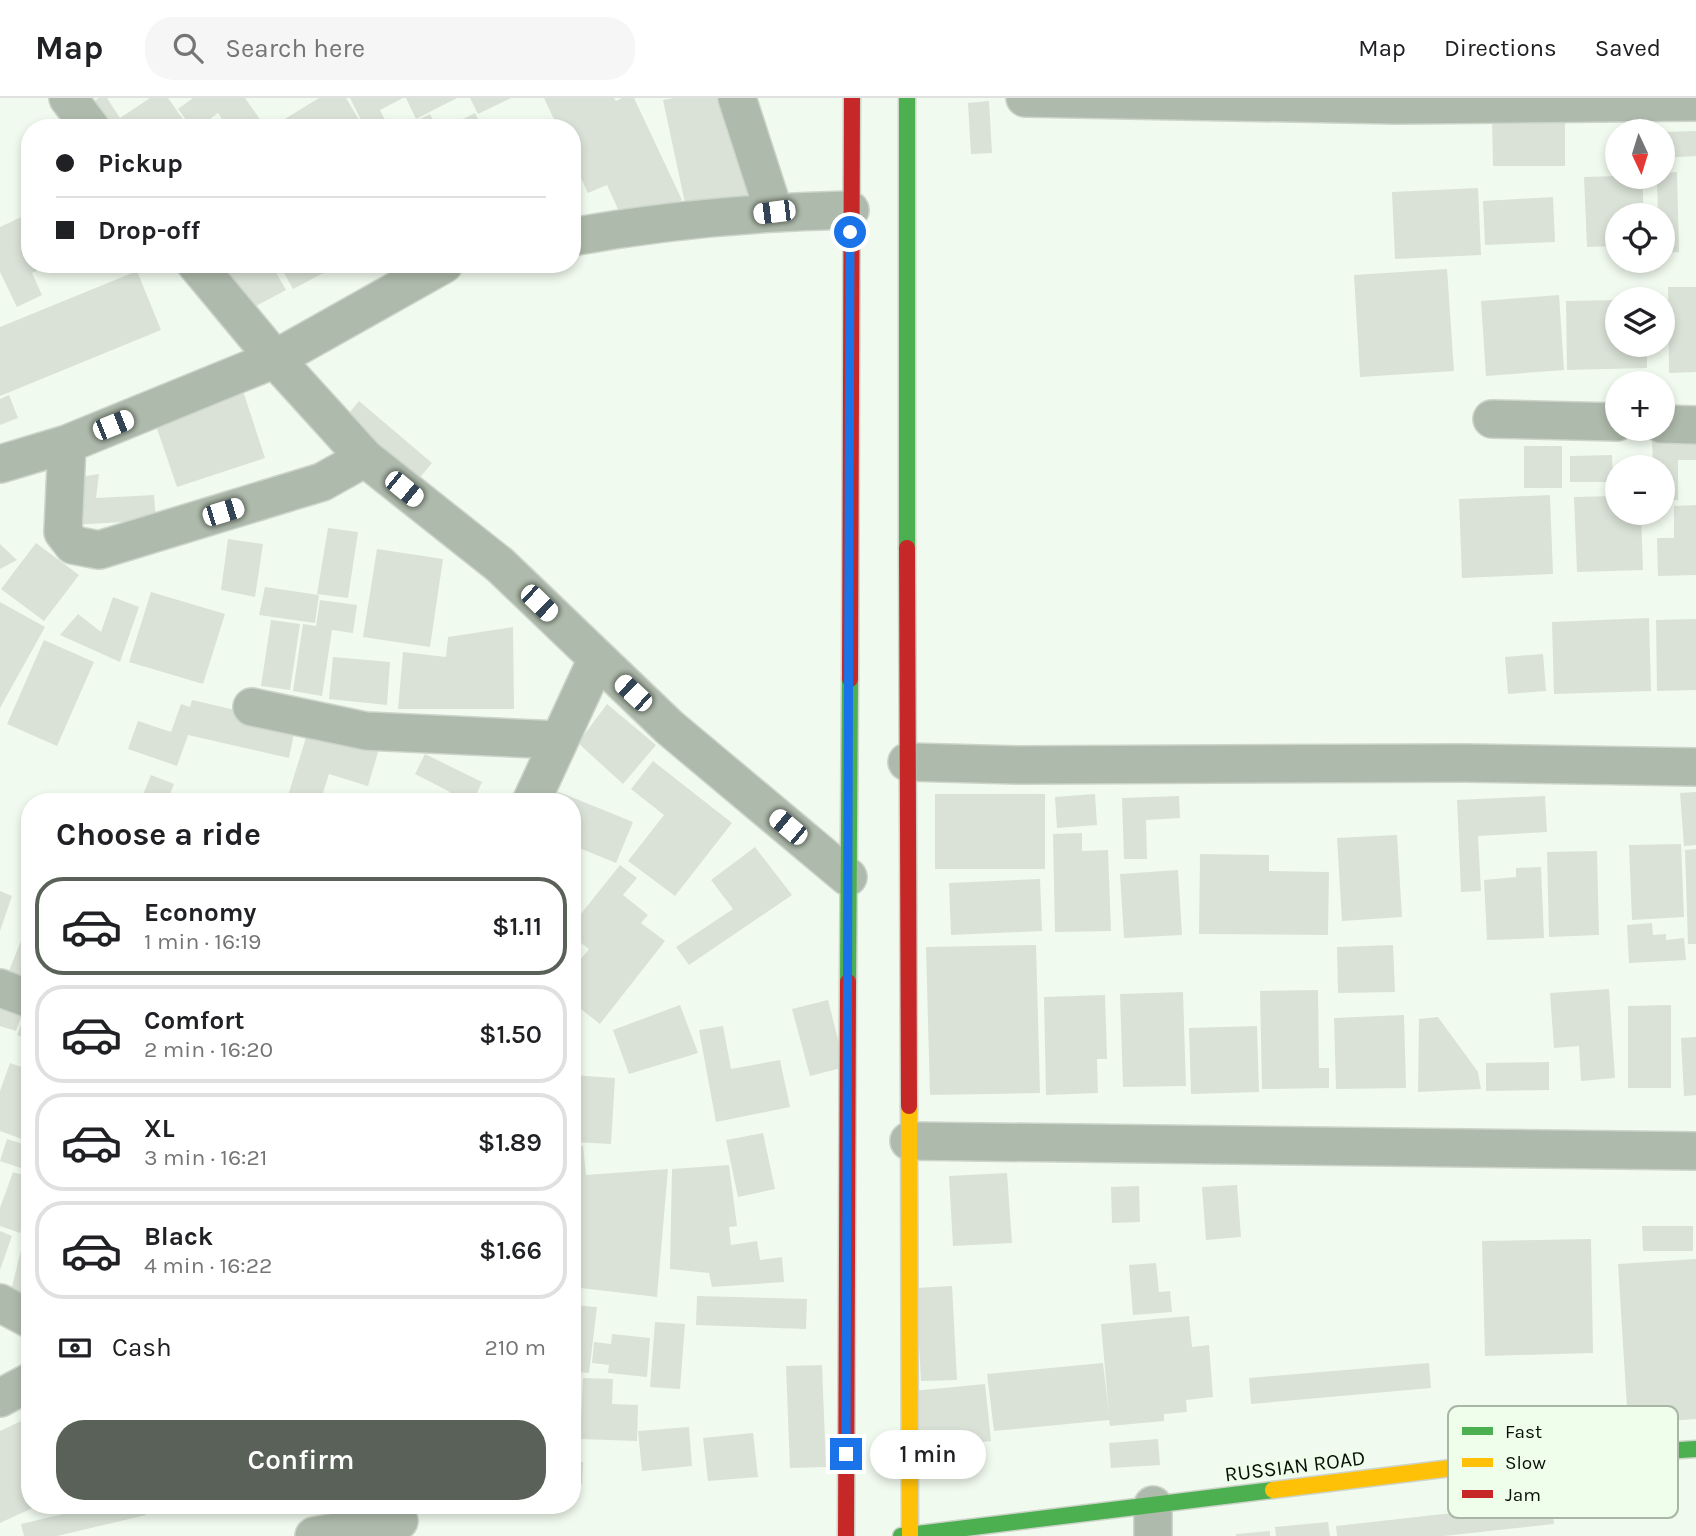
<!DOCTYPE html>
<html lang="en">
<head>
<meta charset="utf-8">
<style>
  :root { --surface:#fff; --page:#f6f6f6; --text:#202124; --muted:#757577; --line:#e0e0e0; --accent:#5a6158 }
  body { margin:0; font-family:Karla,sans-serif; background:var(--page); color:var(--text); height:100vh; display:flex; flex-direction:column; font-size:26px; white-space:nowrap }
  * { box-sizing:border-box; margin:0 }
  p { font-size:23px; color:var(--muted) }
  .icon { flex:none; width:38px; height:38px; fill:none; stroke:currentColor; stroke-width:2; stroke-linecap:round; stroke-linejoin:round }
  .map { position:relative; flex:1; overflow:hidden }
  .drawer { position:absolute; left:21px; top:695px; width:560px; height:721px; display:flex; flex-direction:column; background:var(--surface); border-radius:28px; box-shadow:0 4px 10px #0003 }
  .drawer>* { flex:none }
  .guide { position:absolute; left:21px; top:21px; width:560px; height:154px; border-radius:28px; box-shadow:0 4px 10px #0003; display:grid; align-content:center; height:154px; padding:0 35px; background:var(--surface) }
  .needle { width:46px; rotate:176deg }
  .buttons { position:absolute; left:1605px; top:21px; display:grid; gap:14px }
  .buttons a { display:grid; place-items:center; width:70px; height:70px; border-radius:50%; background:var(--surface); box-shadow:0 4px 10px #0003; font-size:35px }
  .end { position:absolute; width:32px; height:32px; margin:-16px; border:9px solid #1a73e8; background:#fff; box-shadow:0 0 0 4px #fff }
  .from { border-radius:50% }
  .bubble { position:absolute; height:49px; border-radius:24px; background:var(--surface); box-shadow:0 4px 10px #0003; font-size:23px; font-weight:600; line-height:49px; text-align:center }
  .car { position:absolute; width:21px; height:42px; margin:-21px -10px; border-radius:9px; box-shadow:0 0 5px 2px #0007; background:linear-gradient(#fff 24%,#345 0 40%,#fff 0 76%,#345 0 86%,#fff 0) }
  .guide b { display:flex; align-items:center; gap:24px; height:66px; font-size:26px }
  .guide b+b { border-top:2px solid var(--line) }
  .guide i { width:18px; height:18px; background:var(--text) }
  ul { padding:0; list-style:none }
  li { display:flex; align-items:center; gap:21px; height:98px; margin:0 14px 10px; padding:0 21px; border:4px solid var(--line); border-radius:28px }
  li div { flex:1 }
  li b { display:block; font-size:26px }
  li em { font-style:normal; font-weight:600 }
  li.selected { border-color:var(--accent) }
  li>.icon { width:63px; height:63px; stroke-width:1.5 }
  h2 { padding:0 35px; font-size:32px; line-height:84px }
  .pay { display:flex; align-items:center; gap:18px; height:77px; padding:0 35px; font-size:26px }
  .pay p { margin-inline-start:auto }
  .cta { display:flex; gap:14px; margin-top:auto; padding:14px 35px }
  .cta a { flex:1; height:80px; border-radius:28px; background:var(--accent); color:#fff; font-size:28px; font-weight:600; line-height:80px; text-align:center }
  header { display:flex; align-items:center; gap:42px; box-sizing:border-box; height:98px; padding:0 35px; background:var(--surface); border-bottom:2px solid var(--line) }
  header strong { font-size:33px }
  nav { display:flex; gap:38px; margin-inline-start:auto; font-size:24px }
  .search { width:490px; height:63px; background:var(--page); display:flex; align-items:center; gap:18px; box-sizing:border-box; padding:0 24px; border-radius:28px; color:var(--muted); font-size:26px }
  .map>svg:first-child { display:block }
  .building { fill:#dae2d7 }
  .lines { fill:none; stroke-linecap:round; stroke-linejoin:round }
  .street-casing { stroke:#cdd4ca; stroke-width:40 }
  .fast-casing { stroke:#cdd4ca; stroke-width:19 }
  .slow-casing { stroke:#cdd4ca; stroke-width:19 }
  .jam-casing { stroke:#cdd4ca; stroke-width:19 }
  .street { stroke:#aebaab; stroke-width:37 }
  .fast { stroke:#4caf50; stroke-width:16 }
  .slow { stroke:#ffc107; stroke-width:16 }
  .jam { stroke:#c62828; stroke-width:16 }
  .route { stroke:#1a73e8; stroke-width:9 }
  .labels { text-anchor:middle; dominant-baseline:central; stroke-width:5; stroke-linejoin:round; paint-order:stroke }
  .street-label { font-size:21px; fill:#080f07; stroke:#eefeea }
  .key { fill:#eefeea; stroke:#a9b6a6; stroke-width:2 }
  .key-label { font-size:19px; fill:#080f07 }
</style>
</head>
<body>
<header>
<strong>Map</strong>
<div class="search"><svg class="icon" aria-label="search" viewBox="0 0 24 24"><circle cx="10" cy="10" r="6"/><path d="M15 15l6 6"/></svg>Search here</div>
<nav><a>Map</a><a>Directions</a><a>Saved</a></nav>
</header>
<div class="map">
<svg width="1696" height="1438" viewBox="0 0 1696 1438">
  <rect width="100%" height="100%" fill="#f1faee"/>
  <path class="building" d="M 99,0 L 107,0 L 120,20 L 150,0 L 168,0 L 187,27 L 183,30 L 97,30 L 83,10 Z
    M 193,0 L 245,0 L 266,30 L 228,30 L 218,15 L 198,30 L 192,30 L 178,11 Z
    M 319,0 L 346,0 L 361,25 L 352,30 L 338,30 L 334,25 L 326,30 L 270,30 Z
    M 350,0 L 403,0 L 380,12 L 389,30 L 365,30 Z
    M 406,0 L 457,0 L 416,21 Z
    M 470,0 L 511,0 L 478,16 Z
    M 544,0 L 614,0 L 616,3 L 622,0 L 634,0 L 682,102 L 626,129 L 607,87 L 588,95 L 572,61 L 572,30 L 558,30 Z
    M 674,0 L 733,0 L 753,96 L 686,110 L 663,2 Z
    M 989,3 L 992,55 L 971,56 L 968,5 Z
    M 475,15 L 481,27 L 477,30 L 445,30 Z
    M 430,16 L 437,30 L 420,30 L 416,23 Z
    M 1492,19 L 1565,19 L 1565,68 L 1493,68 Z
    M 1696,33 L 1696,58 L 1662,60 L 1662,34 Z
    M 572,72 L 581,96 L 572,100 Z
    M 1677,74 L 1679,154 L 1662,155 L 1662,117 L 1658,117 L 1657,79 L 1662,79 L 1662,75 Z
    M 1617,78 L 1642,79 L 1644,117 L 1617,117 L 1617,148 L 1587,149 L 1584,79 Z
    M 1478,90 L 1481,157 L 1395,161 L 1392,94 Z
    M 1553,99 L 1555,144 L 1485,147 L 1483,103 Z
    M 30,115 L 30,166 L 51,166 L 32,175 L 42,197 L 17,209 L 0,174 L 0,129 Z
    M 211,166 L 271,166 L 286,192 L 239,217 Z
    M 279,166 L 326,166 L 329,172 L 293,191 Z
    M 1447,171 L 1454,273 L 1360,279 L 1354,177 Z
    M 137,173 L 161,232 L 0,298 L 0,229 Z
    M 1668,189 L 1696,189 L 1696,274 L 1669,275 Z
    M 1559,197 L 1564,272 L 1486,278 L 1481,203 Z
    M 1617,202 L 1617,247 L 1647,247 L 1647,270 L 1567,272 L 1566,203 Z
    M 242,290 L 265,360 L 177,389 L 153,319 Z
    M 9,297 L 18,320 L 0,327 L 0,301 Z
    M 359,303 L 432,365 L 417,383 L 345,320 Z
    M 1696,340 L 1696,362 L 1678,362 L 1678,402 L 1662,402 L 1662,369 L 1653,369 L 1652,341 Z
    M 1524,348 L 1562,348 L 1562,390 L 1524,390 Z
    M 1612,357 L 1613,384 L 1570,384 L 1570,358 Z
    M 99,376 L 96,400 L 154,397 L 156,422 L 73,427 L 72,380 Z
    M 1550,397 L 1553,476 L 1462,480 L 1459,401 Z
    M 1617,398 L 1617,415 L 1641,415 L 1643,472 L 1577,474 L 1574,399 Z
    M 1696,407 L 1696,477 L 1658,478 L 1657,440 L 1674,440 L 1674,408 Z
    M 328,430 L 358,434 L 348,500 L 317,496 Z
    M 228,441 L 263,446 L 255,499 L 221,492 Z
    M 36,445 L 79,477 L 44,523 L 1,491 Z
    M 0,446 L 17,462 L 0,471 Z
    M 377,451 L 443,461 L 430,549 L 363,539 Z
    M 265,489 L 319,497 L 315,525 L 259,517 Z
    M 151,494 L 225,516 L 203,586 L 129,564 Z
    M 113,499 L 139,509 L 120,564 L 60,537 L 78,516 L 101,534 Z
    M 320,502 L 357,507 L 353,535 L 332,532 L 322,598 L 293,593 L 303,526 L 316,528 Z
    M 0,504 L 45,529 L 0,610 Z
    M 1649,520 L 1651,593 L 1554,596 L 1552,524 Z
    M 1696,521 L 1696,592 L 1657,593 L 1656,522 Z
    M 271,522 L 300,526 L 290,592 L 261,588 Z
    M 513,529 L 514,611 L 398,611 L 403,554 L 446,559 L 448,539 Z
    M 44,542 L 94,564 L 57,648 L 7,626 Z
    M 1543,556 L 1546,593 L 1508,596 L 1505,559 Z
    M 333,559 L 390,564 L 387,607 L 329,601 Z
    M 192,602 L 296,626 L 289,660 L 188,637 L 177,668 L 128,651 L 138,623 L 171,634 L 181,606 L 190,609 Z
    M 607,606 L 656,647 L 623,686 L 578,645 Z
    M 309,630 L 379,651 L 368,688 L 329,676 L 320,704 L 286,704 Z
    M 425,656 L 482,684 L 473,704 L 446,704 L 450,694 L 415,676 Z
    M 653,663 L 732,725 L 675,798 L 628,763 L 664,717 L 631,691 Z
    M 151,677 L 174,686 L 167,704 L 140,704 Z
    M 549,690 L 633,724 L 616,765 L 572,747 L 572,704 L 544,704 Z
    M 1696,694 L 1696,747 L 1684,748 L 1680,695 Z
    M 262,696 L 280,703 L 280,704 L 258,704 Z
    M 935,696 L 1045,696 L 1045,771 L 935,771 Z
    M 1095,696 L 1097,727 L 1057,730 L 1055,699 Z
    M 1179,698 L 1180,720 L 1146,722 L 1147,761 L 1124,761 L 1122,700 Z
    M 1545,698 L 1547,734 L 1478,738 L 1481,793 L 1461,794 L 1457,702 Z
    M 1082,735 L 1082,753 L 1108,752 L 1111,833 L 1055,834 L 1053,736 Z
    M 1397,737 L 1402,819 L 1342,823 L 1337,740 Z
    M 1681,746 L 1684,819 L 1632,822 L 1629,747 Z
    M 755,749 L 792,797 L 689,867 L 676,849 L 733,811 L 711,782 Z
    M 1696,751 L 1696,846 L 1688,846 L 1685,752 Z
    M 1597,753 L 1599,837 L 1549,839 L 1547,754 Z
    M 1200,756 L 1269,757 L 1269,773 L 1329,774 L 1328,837 L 1199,836 Z
    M 620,767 L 637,780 L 623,797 L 648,817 L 641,825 L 665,843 L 600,926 L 572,904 L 572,872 L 589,851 L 572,838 L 572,827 Z
    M 1541,769 L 1544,840 L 1487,842 L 1484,782 L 1516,779 L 1516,770 Z
    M 1178,772 L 1182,837 L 1124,840 L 1120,776 Z
    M 1040,781 L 1042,833 L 951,837 L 949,785 Z
    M 0,793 L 12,798 L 0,833 Z
    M 1652,825 L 1653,837 L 1666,836 L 1666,842 L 1684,840 L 1686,862 L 1629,865 L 1627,827 Z
    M 27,828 L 30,829 L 30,889 L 6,880 Z
    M 1036,847 L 1040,995 L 930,997 L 926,849 Z
    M 1393,847 L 1395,894 L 1338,895 L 1337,849 Z
    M 1609,891 L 1615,980 L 1581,983 L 1579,948 L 1554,950 L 1550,895 Z
    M 1318,892 L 1319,970 L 1329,970 L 1329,990 L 1262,991 L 1260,893 Z
    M 1183,894 L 1186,988 L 1123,989 L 1120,896 Z
    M 1105,897 L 1107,961 L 1097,961 L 1098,995 L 1046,997 L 1044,899 Z
    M 0,899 L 25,908 L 16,933 L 0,928 Z
    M 828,902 L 845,969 L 810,978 L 792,911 Z
    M 680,907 L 698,955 L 629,976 L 613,932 Z
    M 1671,907 L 1671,990 L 1628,990 L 1628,908 Z
    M 27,912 L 30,912 L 30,942 L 17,937 Z
    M 1404,917 L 1406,990 L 1336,991 L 1334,920 Z
    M 1438,919 L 1478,974 L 1481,991 L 1418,994 L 1419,921 Z
    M 723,928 L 731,971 L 780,962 L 790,1009 L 716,1024 L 699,932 Z
    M 1257,928 L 1259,994 L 1191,996 L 1189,930 Z
    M 1696,939 L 1696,997 L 1684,998 L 1681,940 Z
    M 1549,964 L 1549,992 L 1486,993 L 1486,965 Z
    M 10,965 L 30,972 L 30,1044 L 0,1033 L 0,993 Z
    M 572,977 L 615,980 L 611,1046 L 572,1044 Z
    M 763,1035 L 775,1091 L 738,1099 L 726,1042 Z
    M 7,1041 L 30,1048 L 30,1073 L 0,1063 Z
    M 583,1048 L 586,1077 L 668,1071 L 657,1199 L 572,1189 L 572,1049 Z
    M 729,1067 L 737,1128 L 729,1129 L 731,1147 L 757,1143 L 760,1162 L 782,1159 L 784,1184 L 712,1189 L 709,1175 L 670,1171 L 672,1071 Z
    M 13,1074 L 30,1079 L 30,1109 L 20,1135 L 0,1128 L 0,1110 Z
    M 1007,1075 L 1012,1145 L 953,1148 L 949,1078 Z
    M 1237,1087 L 1241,1139 L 1206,1142 L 1202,1089 Z
    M 1139,1088 L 1140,1124 L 1112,1125 L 1111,1089 Z
    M 1642,1128 L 1693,1128 L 1693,1153 L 1643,1153 Z
    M 0,1133 L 12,1138 L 0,1172 Z
    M 1591,1141 L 1593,1255 L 1485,1258 L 1482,1143 Z
    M 22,1148 L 30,1150 L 30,1206 L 9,1201 Z
    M 1696,1161 L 1696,1321 L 1628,1326 L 1618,1166 Z
    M 1156,1165 L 1159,1194 L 1170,1193 L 1172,1214 L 1133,1217 L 1129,1167 Z
    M 952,1188 L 957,1282 L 921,1283 L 916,1190 Z
    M 697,1198 L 807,1201 L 806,1231 L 696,1227 Z
    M 572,1207 L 597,1209 L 589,1275 L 572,1273 Z
    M 1189,1218 L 1192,1249 L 1209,1247 L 1213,1299 L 1186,1302 L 1187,1314 L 1164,1316 L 1164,1323 L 1110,1328 L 1109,1322 L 994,1333 L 987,1276 L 1103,1265 L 1109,1316 L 1101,1226 Z
    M 655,1224 L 685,1226 L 680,1291 L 650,1289 Z
    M 612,1236 L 650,1240 L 647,1279 L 608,1275 L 609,1267 L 592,1265 L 594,1244 L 611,1246 Z
    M 1429,1265 L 1431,1290 L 1251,1306 L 1249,1280 Z
    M 822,1267 L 826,1369 L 790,1370 L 786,1268 Z
    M 583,1280 L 613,1281 L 612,1306 L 638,1307 L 637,1343 L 580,1341 Z
    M 572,1284 L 581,1284 L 577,1337 L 572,1337 Z
    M 985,1286 L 991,1343 L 918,1351 L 912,1293 Z
    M 30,1319 L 30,1407 L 39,1407 L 0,1425 L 0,1333 Z
    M 689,1329 L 692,1368 L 642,1373 L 638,1333 Z
    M 753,1335 L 758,1379 L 708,1383 L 703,1340 Z
    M 1158,1341 L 1160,1367 L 1111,1370 L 1109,1345 Z
    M 572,1363 L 583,1364 L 582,1386 L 572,1385 Z
    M 1551,1404 L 1554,1426 L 1444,1438 L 1337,1438 L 1336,1428 Z
    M 101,1407 L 143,1407 L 146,1417 L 57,1438 L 24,1438 L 21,1426 Z
    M 1328,1424 L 1330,1438 L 1276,1438 L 1275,1429 Z
    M 1270,1433 L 1270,1438 L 1236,1438 L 1236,1436 Z"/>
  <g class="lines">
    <defs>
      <path id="street" d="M 68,0 L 91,30
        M 737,0 L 774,114
        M 1025,0 L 1398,7 L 1696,4
        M 572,139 C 664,122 758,114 850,112
        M 196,166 L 275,261 L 365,360 L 500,467 L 669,629 L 848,779
        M 1492,321 L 1617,324
        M 1662,326 L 1696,327
        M 67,346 L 63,434 L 73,447 L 99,452 L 322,384 L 365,360
        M 0,366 L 67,346 L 275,261 L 444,166
        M 252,609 L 366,633 L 558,642
        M 907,664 L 1018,667 L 1463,665 L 1696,669
        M 531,704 L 597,561
        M 0,890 L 30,901
        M 909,1043 L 1696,1053
        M 0,1205 L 30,1221
        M 0,1300 L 30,1284
        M 1153,1407 L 1153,1438
        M 314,1438 L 399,1423"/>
      <path id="fast" d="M 907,450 L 907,0
        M 848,884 L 850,581
        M 1587,1358 L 1696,1351
        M 901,1438 L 1273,1392"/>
      <path id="slow" d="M 909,1008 L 910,1437
        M 1273,1392 L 1516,1362 L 1587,1358"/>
      <path id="jam" d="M 907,450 L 909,1008
        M 850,581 L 852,0
        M 846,1438 L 848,884"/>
    </defs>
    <use href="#street" class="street-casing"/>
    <use href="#fast" class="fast-casing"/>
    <use href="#slow" class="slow-casing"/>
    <use href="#jam" class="jam-casing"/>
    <use href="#street" class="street"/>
    <use href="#fast" class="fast"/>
    <use href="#slow" class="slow"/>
    <use href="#jam" class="jam"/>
  </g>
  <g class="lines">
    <path class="route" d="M 846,1356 L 850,134"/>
  </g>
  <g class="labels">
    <g class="street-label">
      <text transform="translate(1295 1368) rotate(-7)">RUSSIAN ROAD</text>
    </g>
  </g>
  <rect x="1448" y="1308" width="230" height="112" rx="10" class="key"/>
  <rect x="1462" y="1329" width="31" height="8" fill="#4caf50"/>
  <rect x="1462" y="1360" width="31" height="9" fill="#ffc107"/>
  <rect x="1462" y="1392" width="31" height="8" fill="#c62828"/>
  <g class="key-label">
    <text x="1505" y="1340">Fast</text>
    <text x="1505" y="1371">Slow</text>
    <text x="1505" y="1403">Jam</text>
  </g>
</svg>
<div class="buttons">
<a><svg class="needle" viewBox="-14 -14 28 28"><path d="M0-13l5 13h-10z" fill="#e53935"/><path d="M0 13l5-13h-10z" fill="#757577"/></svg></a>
<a><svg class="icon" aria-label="locate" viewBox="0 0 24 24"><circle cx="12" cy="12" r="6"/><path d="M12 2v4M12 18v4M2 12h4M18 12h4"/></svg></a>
<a><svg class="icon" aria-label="layers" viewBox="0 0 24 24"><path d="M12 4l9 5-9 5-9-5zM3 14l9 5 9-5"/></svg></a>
<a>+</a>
<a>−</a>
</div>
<i class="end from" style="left:850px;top:134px"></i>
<i class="end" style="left:846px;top:1356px"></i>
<div class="bubble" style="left:870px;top:1332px;width:116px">1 min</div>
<i class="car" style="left:774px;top:114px;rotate:263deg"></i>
<i class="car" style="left:113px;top:327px;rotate:68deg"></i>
<i class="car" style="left:404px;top:391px;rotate:129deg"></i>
<i class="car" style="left:223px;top:414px;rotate:73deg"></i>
<i class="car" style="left:539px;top:505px;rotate:134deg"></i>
<i class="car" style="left:633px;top:595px;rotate:313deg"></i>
<i class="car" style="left:788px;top:729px;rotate:310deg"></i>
<div class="guide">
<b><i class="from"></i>Pickup</b>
<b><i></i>Drop-off</b>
</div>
<section class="drawer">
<h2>Choose a ride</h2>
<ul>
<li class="selected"><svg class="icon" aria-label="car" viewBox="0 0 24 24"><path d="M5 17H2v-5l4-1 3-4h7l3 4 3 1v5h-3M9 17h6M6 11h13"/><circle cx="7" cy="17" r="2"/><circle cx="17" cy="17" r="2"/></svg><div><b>Economy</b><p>1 min · 16:19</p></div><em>$1.11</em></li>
<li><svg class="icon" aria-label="car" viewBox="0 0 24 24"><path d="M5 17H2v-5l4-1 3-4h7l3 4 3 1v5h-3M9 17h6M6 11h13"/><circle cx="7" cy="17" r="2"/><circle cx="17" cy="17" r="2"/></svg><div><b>Comfort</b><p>2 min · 16:20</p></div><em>$1.50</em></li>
<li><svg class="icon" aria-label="car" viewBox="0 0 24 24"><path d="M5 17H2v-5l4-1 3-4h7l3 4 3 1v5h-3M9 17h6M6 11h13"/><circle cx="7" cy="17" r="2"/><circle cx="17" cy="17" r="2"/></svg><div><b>XL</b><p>3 min · 16:21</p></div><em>$1.89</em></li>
<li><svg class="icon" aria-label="car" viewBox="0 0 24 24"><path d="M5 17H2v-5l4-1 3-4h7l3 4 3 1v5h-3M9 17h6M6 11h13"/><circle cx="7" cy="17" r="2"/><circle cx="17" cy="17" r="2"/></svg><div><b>Black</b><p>4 min · 16:22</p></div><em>$1.66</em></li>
</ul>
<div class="pay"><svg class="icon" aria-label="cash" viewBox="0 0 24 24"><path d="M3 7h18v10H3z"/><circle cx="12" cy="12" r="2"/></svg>Cash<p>210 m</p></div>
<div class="cta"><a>Confirm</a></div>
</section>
</div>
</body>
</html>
